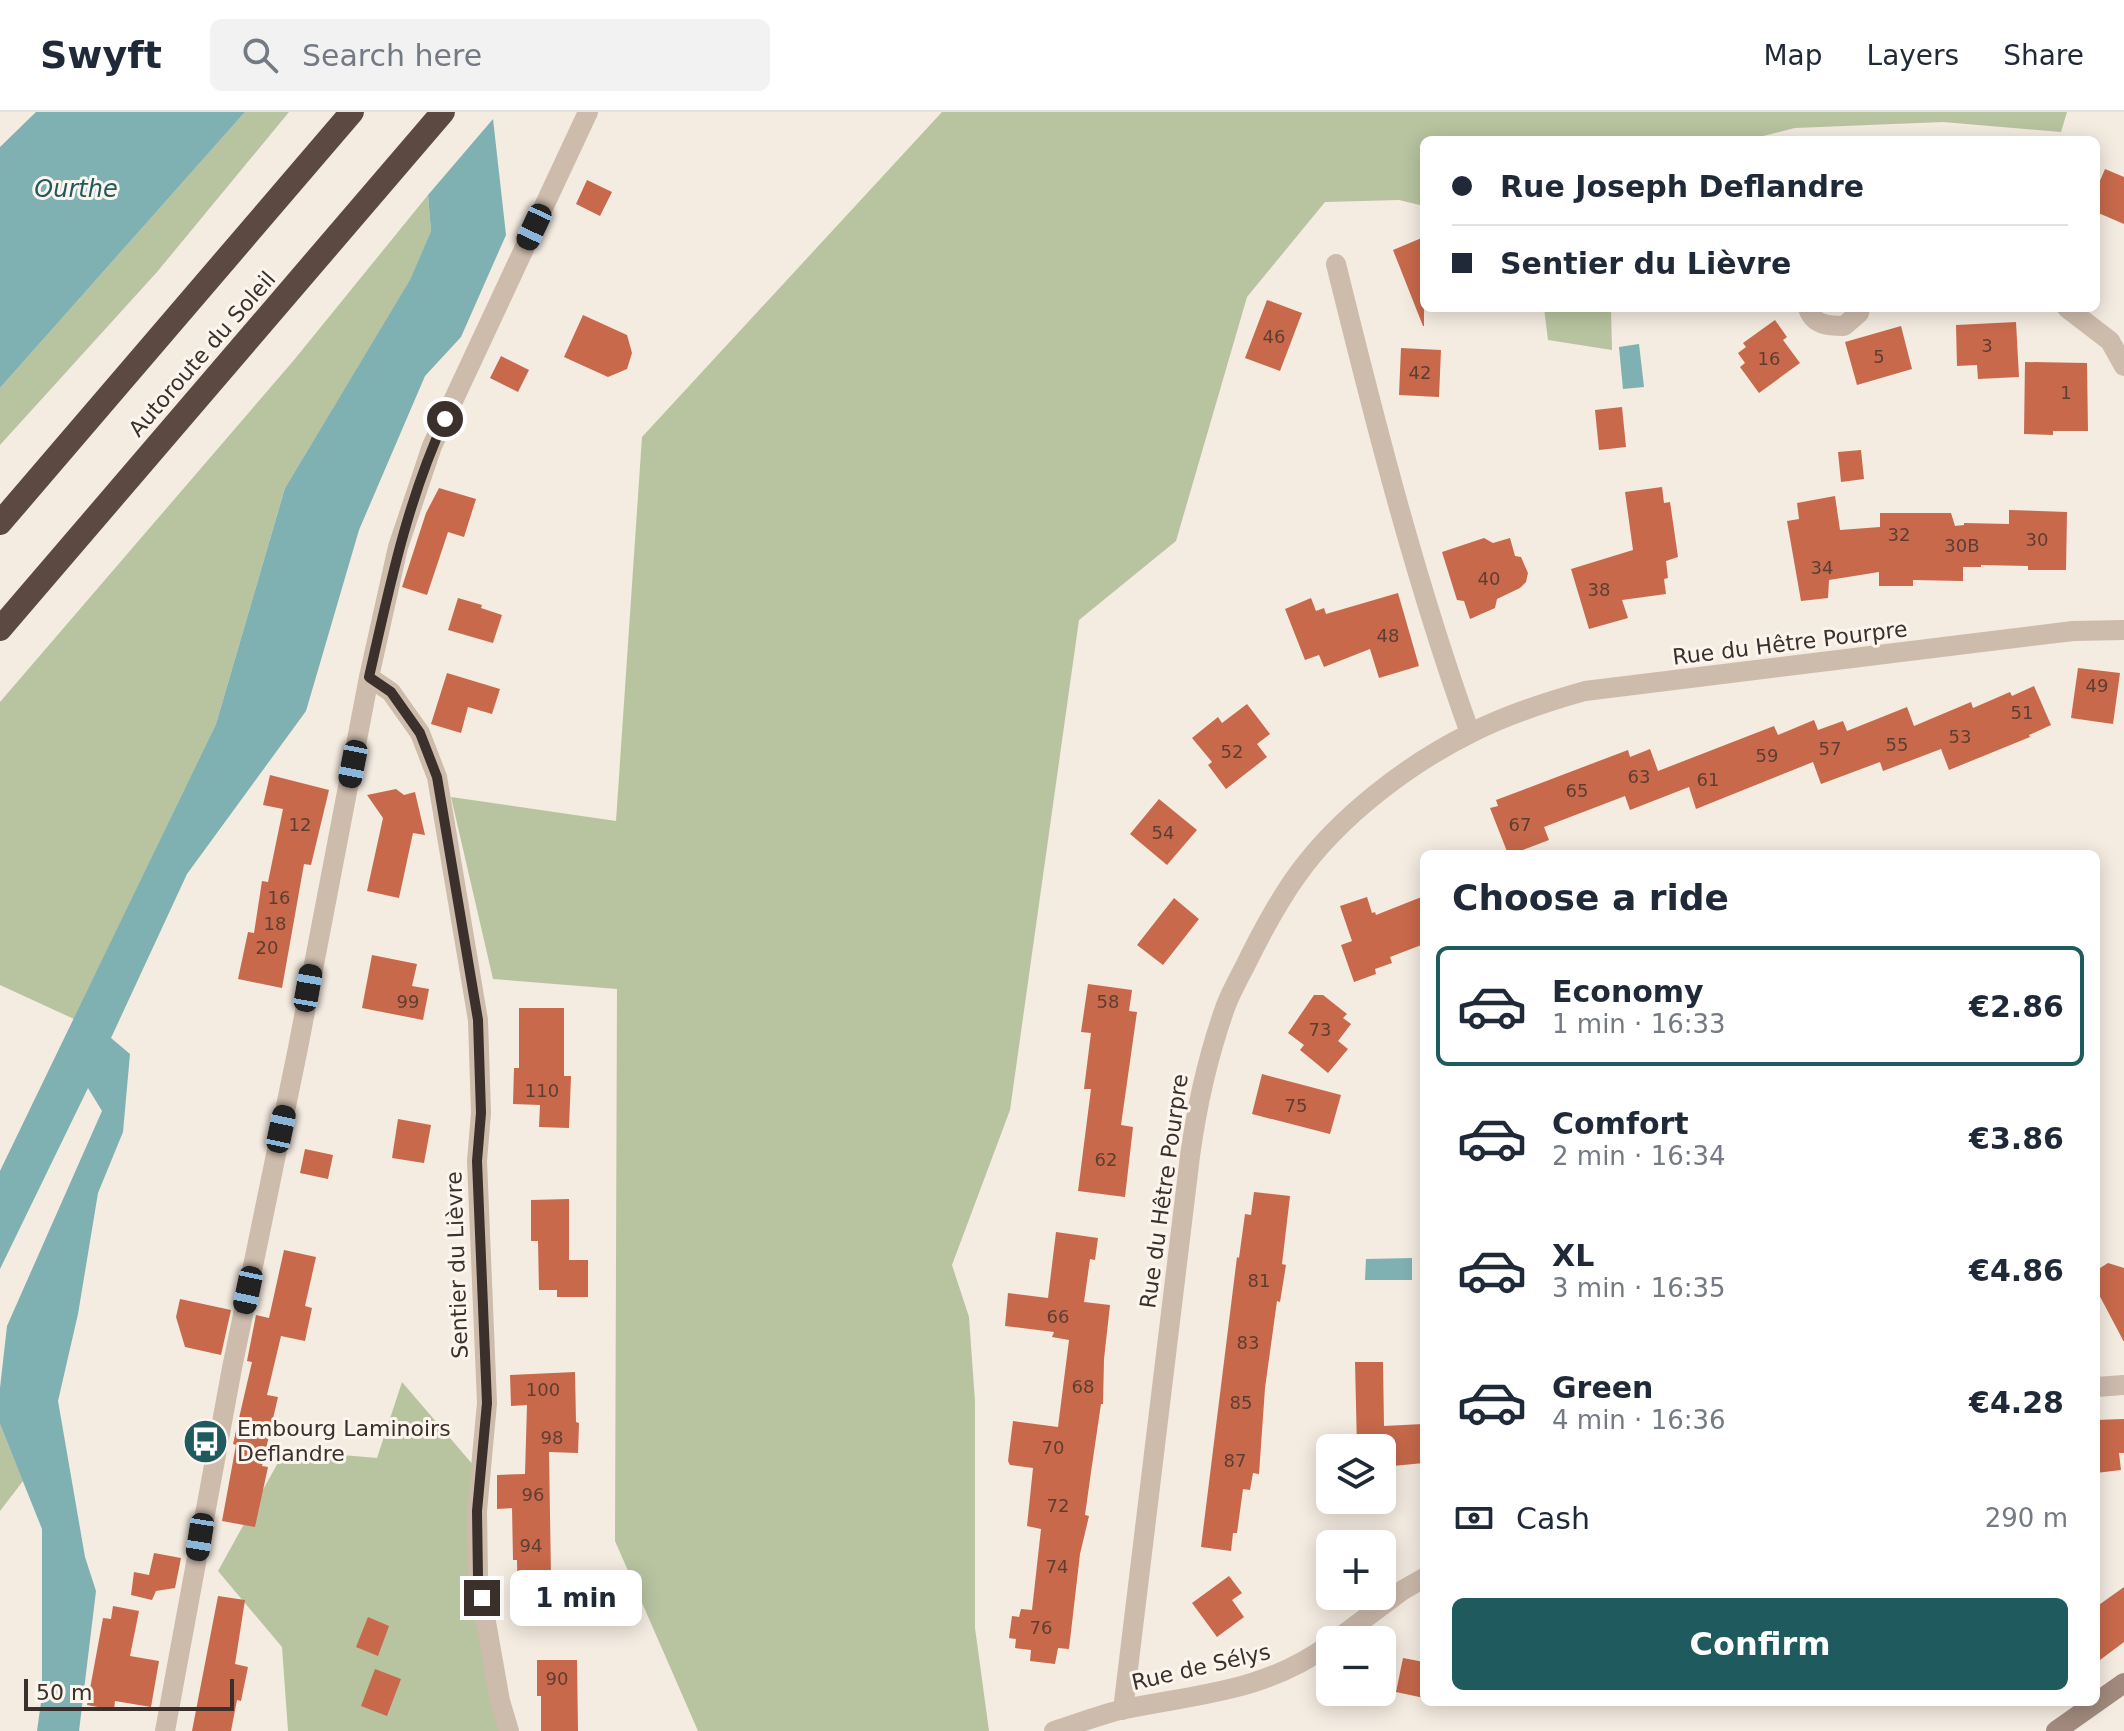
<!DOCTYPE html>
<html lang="en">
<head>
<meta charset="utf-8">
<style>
  :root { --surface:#fff; --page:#f2f2f3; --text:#1f2937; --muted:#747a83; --line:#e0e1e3; --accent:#1f5a5e }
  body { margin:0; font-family:"DejaVu Sans",sans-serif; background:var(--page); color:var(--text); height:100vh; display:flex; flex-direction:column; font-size:30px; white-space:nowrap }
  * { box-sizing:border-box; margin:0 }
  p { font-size:26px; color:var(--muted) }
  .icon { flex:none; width:44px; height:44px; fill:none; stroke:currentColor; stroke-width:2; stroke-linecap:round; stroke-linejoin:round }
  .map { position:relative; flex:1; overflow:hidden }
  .panel { position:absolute; left:1420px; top:738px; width:680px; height:856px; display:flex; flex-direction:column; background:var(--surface); border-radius:12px; box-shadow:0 4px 20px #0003 }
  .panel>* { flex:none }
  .top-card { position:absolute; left:1420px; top:24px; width:680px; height:176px; border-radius:12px; box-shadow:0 4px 20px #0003; display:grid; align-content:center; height:176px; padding:0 32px; background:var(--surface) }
  .buttons { position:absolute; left:1316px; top:1322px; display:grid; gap:16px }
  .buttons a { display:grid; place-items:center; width:80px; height:80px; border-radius:12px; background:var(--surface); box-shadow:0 4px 20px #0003; font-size:40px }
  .scale { position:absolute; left:24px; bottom:20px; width:210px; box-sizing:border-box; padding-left:8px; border:4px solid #3b302b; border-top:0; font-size:22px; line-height:28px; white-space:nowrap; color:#3b302b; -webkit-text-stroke:6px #fbf5ee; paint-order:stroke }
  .end { position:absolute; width:36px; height:36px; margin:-18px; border:10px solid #3b302b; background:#fff; box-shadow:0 0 0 4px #fff }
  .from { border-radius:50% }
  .bubble { position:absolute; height:56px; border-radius:12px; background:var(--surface); box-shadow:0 4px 20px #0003; font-size:26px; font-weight:800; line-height:56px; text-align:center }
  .car { position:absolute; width:24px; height:48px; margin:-24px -12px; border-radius:10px; box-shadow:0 0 6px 2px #0007; background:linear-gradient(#222 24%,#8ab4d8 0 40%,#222 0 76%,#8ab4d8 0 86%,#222 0) }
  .top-card b { display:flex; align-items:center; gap:28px; height:76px; font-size:30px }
  .top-card b+b { border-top:2px solid var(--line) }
  .top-card i { width:20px; height:20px; background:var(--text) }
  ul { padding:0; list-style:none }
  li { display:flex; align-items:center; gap:24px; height:120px; margin:0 16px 12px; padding:0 16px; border:4px solid transparent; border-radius:12px }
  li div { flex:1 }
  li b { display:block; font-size:30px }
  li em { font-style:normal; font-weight:800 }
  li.selected { border-color:var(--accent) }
  li>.icon { width:72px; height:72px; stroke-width:1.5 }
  h2 { padding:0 32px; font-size:36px; line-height:96px }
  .pay { display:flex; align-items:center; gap:20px; height:88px; padding:0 32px; font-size:30px }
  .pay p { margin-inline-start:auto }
  .action { display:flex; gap:16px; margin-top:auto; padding:16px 32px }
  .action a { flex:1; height:92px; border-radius:12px; background:var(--accent); color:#fff; font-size:32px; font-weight:800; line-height:92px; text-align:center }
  header { display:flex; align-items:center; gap:48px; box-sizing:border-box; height:112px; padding:0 40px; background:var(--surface); border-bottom:2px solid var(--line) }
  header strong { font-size:38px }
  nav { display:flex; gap:44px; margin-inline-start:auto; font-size:28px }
  .search { width:560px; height:72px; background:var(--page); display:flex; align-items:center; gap:20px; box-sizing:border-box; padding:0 28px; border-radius:12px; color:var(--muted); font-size:30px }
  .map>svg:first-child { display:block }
  .green { fill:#b8c4a0 }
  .water { fill:#7fb0b2 }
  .building { fill:#c8694b }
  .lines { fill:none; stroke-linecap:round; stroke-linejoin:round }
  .street { stroke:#cdbbac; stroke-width:20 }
  .secondary { stroke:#a18a7d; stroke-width:20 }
  .highway { stroke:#5c4a42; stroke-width:24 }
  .route { stroke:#3b302b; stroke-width:10 }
  .labels { text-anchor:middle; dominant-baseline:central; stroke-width:6; stroke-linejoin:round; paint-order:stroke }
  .number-label { font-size:18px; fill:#5e3e33 }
  .street-label { font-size:22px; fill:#3b302b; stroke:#fbf5ee }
  .poi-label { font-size:22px; fill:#3b302b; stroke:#fbf5ee; text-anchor:start }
  .water-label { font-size:24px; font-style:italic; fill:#1f5a5e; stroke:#fbf5ee }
</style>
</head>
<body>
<header>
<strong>Swyft</strong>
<div class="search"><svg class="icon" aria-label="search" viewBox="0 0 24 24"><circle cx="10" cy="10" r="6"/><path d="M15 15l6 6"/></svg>Search here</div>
<nav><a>Map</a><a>Layers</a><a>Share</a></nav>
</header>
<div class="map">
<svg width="2124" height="1619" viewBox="0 0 2124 1619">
  <rect width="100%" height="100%" fill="#f4ebe1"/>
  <path class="green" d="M 245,0 L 289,0 L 157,160 L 0,333 L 0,276 Z
    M 942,0 L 2067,0 L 2061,20 L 1943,10 L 1795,16 L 1747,28 L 1424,28 L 1424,94 L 1399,88 L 1325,90 L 1247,185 L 1176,429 L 1079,508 L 1010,998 L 952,1153 L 969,1205 L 975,1290 L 975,1516 L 989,1619 L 698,1619 L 615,1429 L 617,877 L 493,867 L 451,685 L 616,709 L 642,325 Z
    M 428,83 L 431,119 L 410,169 L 285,376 L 216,612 L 74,907 L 0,873 L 0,590 L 294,248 Z
    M 1544,196 L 1611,196 L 1612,238 L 1548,228 Z
    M 402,1270 L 480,1361 L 477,1399 L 509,1619 L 288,1619 L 282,1535 L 218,1459 L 285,1338 L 377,1346 Z
    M 0,1312 L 23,1369 L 0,1399 Z"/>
  <path class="water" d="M 36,0 L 245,0 L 0,276 L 0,35 Z
    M 493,7 L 506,123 L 461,225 L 425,264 L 359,418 L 306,599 L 187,762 L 111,926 L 130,942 L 123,1020 L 98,1081 L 78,1202 L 58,1289 L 85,1445 L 96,1479 L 79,1619 L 37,1619 L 42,1583 L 42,1417 L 0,1312 L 0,1276 L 7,1214 L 102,999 L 88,976 L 0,1157 L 0,1059 L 216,612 L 285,376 L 410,168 L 431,119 L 428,83 Z
    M 1639,232 L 1644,275 L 1623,277 L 1619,235 Z
    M 1412,1146 L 1412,1168 L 1365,1168 L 1366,1147 Z"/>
  <path class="building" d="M 2105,57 L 2124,65 L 2124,112 L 2096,100 L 2096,78 Z
    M 587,68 L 612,80 L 600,104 L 576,92 Z
    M 1424,125 L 1424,214 L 1423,214 L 1393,138 Z
    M 1267,188 L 1302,201 L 1280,259 L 1245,246 Z
    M 583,203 L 627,223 L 632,241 L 627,257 L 608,265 L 564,245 Z
    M 1775,208 L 1787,225 L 1783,228 L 1800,251 L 1759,281 L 1740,255 L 1745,251 L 1738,241 L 1746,235 L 1743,231 Z
    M 2016,210 L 2019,265 L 1978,267 L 1977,253 L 1957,254 L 1956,213 Z
    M 1901,214 L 1912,257 L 1857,273 L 1845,230 Z
    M 1401,236 L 1441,238 L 1439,285 L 1399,283 Z
    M 501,244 L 529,258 L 518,280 L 490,266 Z
    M 2025,250 L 2087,251 L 2088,319 L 2053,319 L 2053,323 L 2024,322 Z
    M 1622,295 L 1626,335 L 1599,338 L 1595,298 Z
    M 1861,338 L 1864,367 L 1841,370 L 1838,340 Z
    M 1662,375 L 1664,391 L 1670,390 L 1678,445 L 1666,449 L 1668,466 L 1664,467 L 1666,482 L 1622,488 L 1628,506 L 1589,517 L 1571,457 L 1633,438 L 1625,380 Z
    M 439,376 L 476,387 L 464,425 L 448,420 L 427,483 L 402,475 L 426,401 Z
    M 1835,384 L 1840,418 L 1880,415 L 1880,401 L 1951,401 L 1955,414 L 1964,413 L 1964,411 L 2009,412 L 2009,398 L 2067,400 L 2066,458 L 2028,458 L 2028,454 L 1981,453 L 1981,455 L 1963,455 L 1963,469 L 1913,468 L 1913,474 L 1879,474 L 1879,460 L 1829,468 L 1828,486 L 1801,489 L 1787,409 L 1799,407 L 1797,391 Z
    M 1484,426 L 1493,431 L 1510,426 L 1515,444 L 1521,445 L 1528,461 L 1526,470 L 1520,476 L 1497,487 L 1495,496 L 1470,507 L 1464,489 L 1457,488 L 1442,440 Z
    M 1398,481 L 1419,554 L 1379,566 L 1370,537 L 1324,555 L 1319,543 L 1305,548 L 1285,497 L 1311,486 L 1316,499 L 1324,496 L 1326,502 Z
    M 458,486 L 482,493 L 481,496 L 502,503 L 493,531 L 448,518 Z
    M 2078,556 L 2120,561 L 2113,612 L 2071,606 Z
    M 447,561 L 500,577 L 492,602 L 468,595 L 461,621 L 431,612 Z
    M 2034,574 L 2051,613 L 2029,623 L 2030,625 L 1949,658 L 1941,637 L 1883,659 L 1880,650 L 1821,672 L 1813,650 L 1696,697 L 1689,675 L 1630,698 L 1625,684 L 1544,715 L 1549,728 L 1512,742 L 1508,742 L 1490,696 L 1498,694 L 1496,688 L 1628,638 L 1630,645 L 1650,637 L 1658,659 L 1774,614 L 1778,623 L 1814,608 L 1818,618 L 1843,609 L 1847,619 L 1907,595 L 1914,614 L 1971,590 L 1973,596 L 2010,580 L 2012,584 Z
    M 1247,592 L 1270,622 L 1257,632 L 1267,645 L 1226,677 L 1208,653 L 1212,650 L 1192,626 L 1218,605 L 1222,611 Z
    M 270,663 L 329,678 L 311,753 L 304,752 L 282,876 L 238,867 L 248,820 L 254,821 L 262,769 L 268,770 L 283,697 L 263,693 Z
    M 396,677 L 404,683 L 415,680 L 425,723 L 413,721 L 399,786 L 367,779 L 383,706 L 367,683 Z
    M 1159,687 L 1197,718 L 1167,753 L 1130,722 Z
    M 1424,784 L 1424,832 L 1390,845 L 1392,851 L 1375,857 L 1376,862 L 1354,870 L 1341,833 L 1352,829 L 1340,794 L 1367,785 L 1372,801 L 1375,800 L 1376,803 Z
    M 1174,786 L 1199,807 L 1163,853 L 1137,833 Z
    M 372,843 L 417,852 L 412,874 L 429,877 L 423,908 L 362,896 Z
    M 1088,872 L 1132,878 L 1129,899 L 1137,900 L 1121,1013 L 1133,1015 L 1125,1085 L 1078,1079 L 1091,977 L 1084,977 L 1091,921 L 1081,920 Z
    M 1314,883 L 1323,883 L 1347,902 L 1343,906 L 1351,912 L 1338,929 L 1348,937 L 1328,961 L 1300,938 L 1304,933 L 1288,921 Z
    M 519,896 L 564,896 L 564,964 L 571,964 L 569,1016 L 539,1015 L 540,993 L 513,992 L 514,956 L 519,956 Z
    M 1262,962 L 1341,983 L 1330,1022 L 1252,1002 Z
    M 398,1007 L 431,1013 L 424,1051 L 392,1046 Z
    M 305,1037 L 333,1043 L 328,1067 L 300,1061 Z
    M 1254,1080 L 1290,1084 L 1282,1152 L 1286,1153 L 1280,1190 L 1277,1189 L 1265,1276 L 1259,1362 L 1253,1361 L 1250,1378 L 1243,1377 L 1237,1421 L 1233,1421 L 1231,1439 L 1201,1435 L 1237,1145 L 1239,1146 L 1245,1102 L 1251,1103 Z
    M 569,1087 L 569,1148 L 588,1148 L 588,1185 L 557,1185 L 557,1178 L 539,1178 L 538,1129 L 531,1129 L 531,1088 Z
    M 1056,1120 L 1098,1126 L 1095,1148 L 1090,1147 L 1084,1190 L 1110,1193 L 1104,1247 L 1103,1292 L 1101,1292 L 1091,1360 L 1085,1403 L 1089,1404 L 1080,1442 L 1069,1537 L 1058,1536 L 1055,1552 L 1030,1549 L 1031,1538 L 1015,1536 L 1016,1527 L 1009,1526 L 1012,1504 L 1019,1505 L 1021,1497 L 1032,1498 L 1041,1417 L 1027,1414 L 1033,1356 L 1010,1353 L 1008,1349 L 1013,1309 L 1058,1315 L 1069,1228 L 1052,1225 L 1054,1220 L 1005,1214 L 1008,1181 L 1048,1186 Z
    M 284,1138 L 316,1145 L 305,1194 L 312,1196 L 305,1229 L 281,1224 L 267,1283 L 278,1285 L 262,1354 L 268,1355 L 255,1415 L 222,1409 L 236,1333 L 233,1332 L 252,1250 L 247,1249 L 256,1203 L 269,1206 Z
    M 2108,1151 L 2124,1156 L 2124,1230 L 2096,1177 L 2100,1156 Z
    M 180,1187 L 231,1198 L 221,1243 L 185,1235 L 176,1205 Z
    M 1355,1250 L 1383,1250 L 1384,1314 L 1423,1312 L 1424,1351 L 1382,1355 L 1382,1336 L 1357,1336 Z
    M 575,1260 L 576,1310 L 579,1311 L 578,1341 L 549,1340 L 551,1465 L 557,1465 L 557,1502 L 518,1502 L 517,1448 L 513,1448 L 512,1396 L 497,1397 L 497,1363 L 525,1362 L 527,1293 L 511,1294 L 510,1263 Z
    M 2124,1307 L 2124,1341 L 2119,1341 L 2121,1358 L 2096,1361 L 2096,1308 Z
    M 154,1441 L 181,1446 L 175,1476 L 156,1479 L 152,1488 L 131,1483 L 134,1460 L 149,1463 Z
    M 1229,1464 L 1242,1481 L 1232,1488 L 1244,1505 L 1217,1525 L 1192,1491 Z
    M 2124,1475 L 2124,1530 L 2096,1551 L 2096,1495 Z
    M 218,1484 L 245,1488 L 235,1552 L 248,1555 L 241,1589 L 237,1588 L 231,1619 L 192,1619 Z
    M 113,1494 L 139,1499 L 130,1544 L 159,1549 L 151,1595 L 115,1589 L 114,1598 L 87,1593 L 103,1506 L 111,1507 Z
    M 368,1505 L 389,1514 L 378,1544 L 356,1535 Z
    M 1403,1546 L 1424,1550 L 1424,1586 L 1396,1580 Z
    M 537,1548 L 577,1548 L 578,1619 L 541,1619 L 541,1584 L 537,1584 Z
    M 375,1557 L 401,1567 L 387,1604 L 361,1594 Z"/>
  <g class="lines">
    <path class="street" d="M 1336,152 C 1375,310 1415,468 1470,621
      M 1808,196 C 1813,213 1828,214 1844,214 L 1859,201 L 1860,196
      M 2067,196 L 2110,229 L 2124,254
      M 369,565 L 391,580 L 420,621 L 437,665 L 478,908 L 481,1001 L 477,1049 L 487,1291 L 477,1399 L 478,1465 L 500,1589 L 509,1619
      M 2096,1275 L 2124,1273
      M 1336,1528 L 1403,1478 L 1424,1466
      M 1123,1598 L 1190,1044 C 1197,993 1208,944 1225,896 C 1231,879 1241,863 1249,846 C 1263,818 1279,788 1298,762 C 1339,705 1408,652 1471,621 C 1508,602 1546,590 1585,579 L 2073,519 L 2124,518
      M 165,1619 L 232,1256 L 298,936 L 369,565 L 398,435 L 432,334 L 588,0
      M 1054,1619 C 1077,1612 1101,1602 1125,1597 C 1199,1582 1267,1579 1330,1532"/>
    <path class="secondary" d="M 2056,1619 L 2124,1571"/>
    <path class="highway" d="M 0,411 L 352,0
      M 0,517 L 443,0"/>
  </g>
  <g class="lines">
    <path class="route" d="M 445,307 C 407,389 389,477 369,565 L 391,580 L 420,621 L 437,665 L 478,908 L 481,1001 L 477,1049 L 487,1291 L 477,1399 L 478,1465 L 482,1486"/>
  </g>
  <defs>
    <symbol id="bus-disc" viewBox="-11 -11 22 22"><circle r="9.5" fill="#1f5a5e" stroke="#fbf5ee"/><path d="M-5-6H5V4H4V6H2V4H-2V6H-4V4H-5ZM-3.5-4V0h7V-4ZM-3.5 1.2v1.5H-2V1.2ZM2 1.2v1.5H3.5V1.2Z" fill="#fff"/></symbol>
  </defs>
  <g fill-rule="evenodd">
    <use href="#bus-disc" x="180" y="1304" width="51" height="51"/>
  </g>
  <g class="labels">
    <g class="number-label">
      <text x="1274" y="224">46</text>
      <text x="1987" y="233">3</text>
      <text x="1879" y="244">5</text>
      <text x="1769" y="246">16</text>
      <text x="1420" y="260">42</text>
      <text x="2066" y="280">1</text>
      <text x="1899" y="422">32</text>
      <text x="2037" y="427">30</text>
      <text x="1962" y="433">30B</text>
      <text x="1822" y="455">34</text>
      <text x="1489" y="466">40</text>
      <text x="1599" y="477">38</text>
      <text x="1388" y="523">48</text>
      <text x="2097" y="573">49</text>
      <text x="2022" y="600">51</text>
      <text x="1960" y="624">53</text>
      <text x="1897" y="632">55</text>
      <text x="1830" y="636">57</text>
      <text x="1232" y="639">52</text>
      <text x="1767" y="643">59</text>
      <text x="1639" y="664">63</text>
      <text x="1708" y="667">61</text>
      <text x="1577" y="678">65</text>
      <text x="300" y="712">12</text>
      <text x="1520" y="712">67</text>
      <text x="1163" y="720">54</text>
      <text x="279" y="785">16</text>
      <text x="275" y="811">18</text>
      <text x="267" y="835">20</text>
      <text x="408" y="889">99</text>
      <text x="1108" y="889">58</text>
      <text x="1320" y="917">73</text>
      <text x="542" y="978">110</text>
      <text x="1296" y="993">75</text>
      <text x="1106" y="1047">62</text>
      <text x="1259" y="1168">81</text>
      <text x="1058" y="1204">66</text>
      <text x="1248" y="1230">83</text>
      <text x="1083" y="1274">68</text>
      <text x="543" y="1277">100</text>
      <text x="1241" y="1290">85</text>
      <text x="552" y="1325">98</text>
      <text x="1053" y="1335">70</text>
      <text x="1235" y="1348">87</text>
      <text x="533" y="1382">96</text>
      <text x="1058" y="1393">72</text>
      <text x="531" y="1433">94</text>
      <text x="1057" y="1454">74</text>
      <text x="1041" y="1515">76</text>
      <text x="557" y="1566">90</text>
    </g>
    <g class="street-label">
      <text transform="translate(202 242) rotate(-49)">Autoroute du Soleil</text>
      <text transform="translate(1790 531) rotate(-7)">Rue du Hêtre Pourpre</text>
      <text transform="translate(1164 1079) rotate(-82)">Rue du Hêtre Pourpre</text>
      <text transform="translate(457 1153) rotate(-92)">Sentier du Lièvre</text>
      <text transform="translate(1201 1555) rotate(-13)">Rue de Sélys</text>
    </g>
    <g class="poi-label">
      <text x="237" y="1316">Embourg Laminoirs<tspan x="237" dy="25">Deflandre</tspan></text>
    </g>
    <g class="water-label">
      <text x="76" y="77">Ourthe</text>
    </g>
  </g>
</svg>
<div class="buttons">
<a><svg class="icon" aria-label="layers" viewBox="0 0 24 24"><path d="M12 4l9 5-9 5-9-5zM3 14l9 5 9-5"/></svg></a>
<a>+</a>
<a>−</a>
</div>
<div class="scale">50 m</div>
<i class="end from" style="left:445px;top:307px"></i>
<i class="end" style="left:482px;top:1486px"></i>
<div class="bubble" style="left:510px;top:1458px;width:132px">1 min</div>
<i class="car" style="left:534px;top:115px;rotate:205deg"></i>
<i class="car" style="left:353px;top:652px;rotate:191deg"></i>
<i class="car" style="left:308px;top:876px;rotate:10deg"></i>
<i class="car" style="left:281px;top:1017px;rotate:12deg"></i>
<i class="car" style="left:248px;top:1178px;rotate:192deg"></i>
<i class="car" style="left:200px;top:1425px;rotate:189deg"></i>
<div class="top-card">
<b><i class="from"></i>Rue Joseph Deflandre</b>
<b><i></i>Sentier du Lièvre</b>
</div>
<section class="panel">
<h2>Choose a ride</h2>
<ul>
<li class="selected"><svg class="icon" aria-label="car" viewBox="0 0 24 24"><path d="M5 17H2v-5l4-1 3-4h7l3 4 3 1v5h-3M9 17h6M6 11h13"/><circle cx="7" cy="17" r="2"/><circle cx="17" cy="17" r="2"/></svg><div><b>Economy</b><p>1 min · 16:33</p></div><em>€2.86</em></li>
<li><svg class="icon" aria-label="car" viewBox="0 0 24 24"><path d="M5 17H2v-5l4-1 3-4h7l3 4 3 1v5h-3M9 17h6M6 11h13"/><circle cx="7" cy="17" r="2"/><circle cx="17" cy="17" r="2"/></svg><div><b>Comfort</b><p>2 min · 16:34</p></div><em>€3.86</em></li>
<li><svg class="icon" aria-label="car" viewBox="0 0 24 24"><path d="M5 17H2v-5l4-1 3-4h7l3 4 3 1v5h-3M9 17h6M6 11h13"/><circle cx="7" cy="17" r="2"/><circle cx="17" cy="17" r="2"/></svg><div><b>XL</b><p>3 min · 16:35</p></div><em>€4.86</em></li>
<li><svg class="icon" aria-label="car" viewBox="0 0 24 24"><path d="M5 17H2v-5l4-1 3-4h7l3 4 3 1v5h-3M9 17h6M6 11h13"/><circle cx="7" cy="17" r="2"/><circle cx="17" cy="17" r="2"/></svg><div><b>Green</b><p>4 min · 16:36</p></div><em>€4.28</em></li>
</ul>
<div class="pay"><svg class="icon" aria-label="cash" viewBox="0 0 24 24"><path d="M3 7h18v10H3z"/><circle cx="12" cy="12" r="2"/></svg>Cash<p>290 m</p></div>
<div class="action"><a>Confirm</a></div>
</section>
</div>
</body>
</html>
